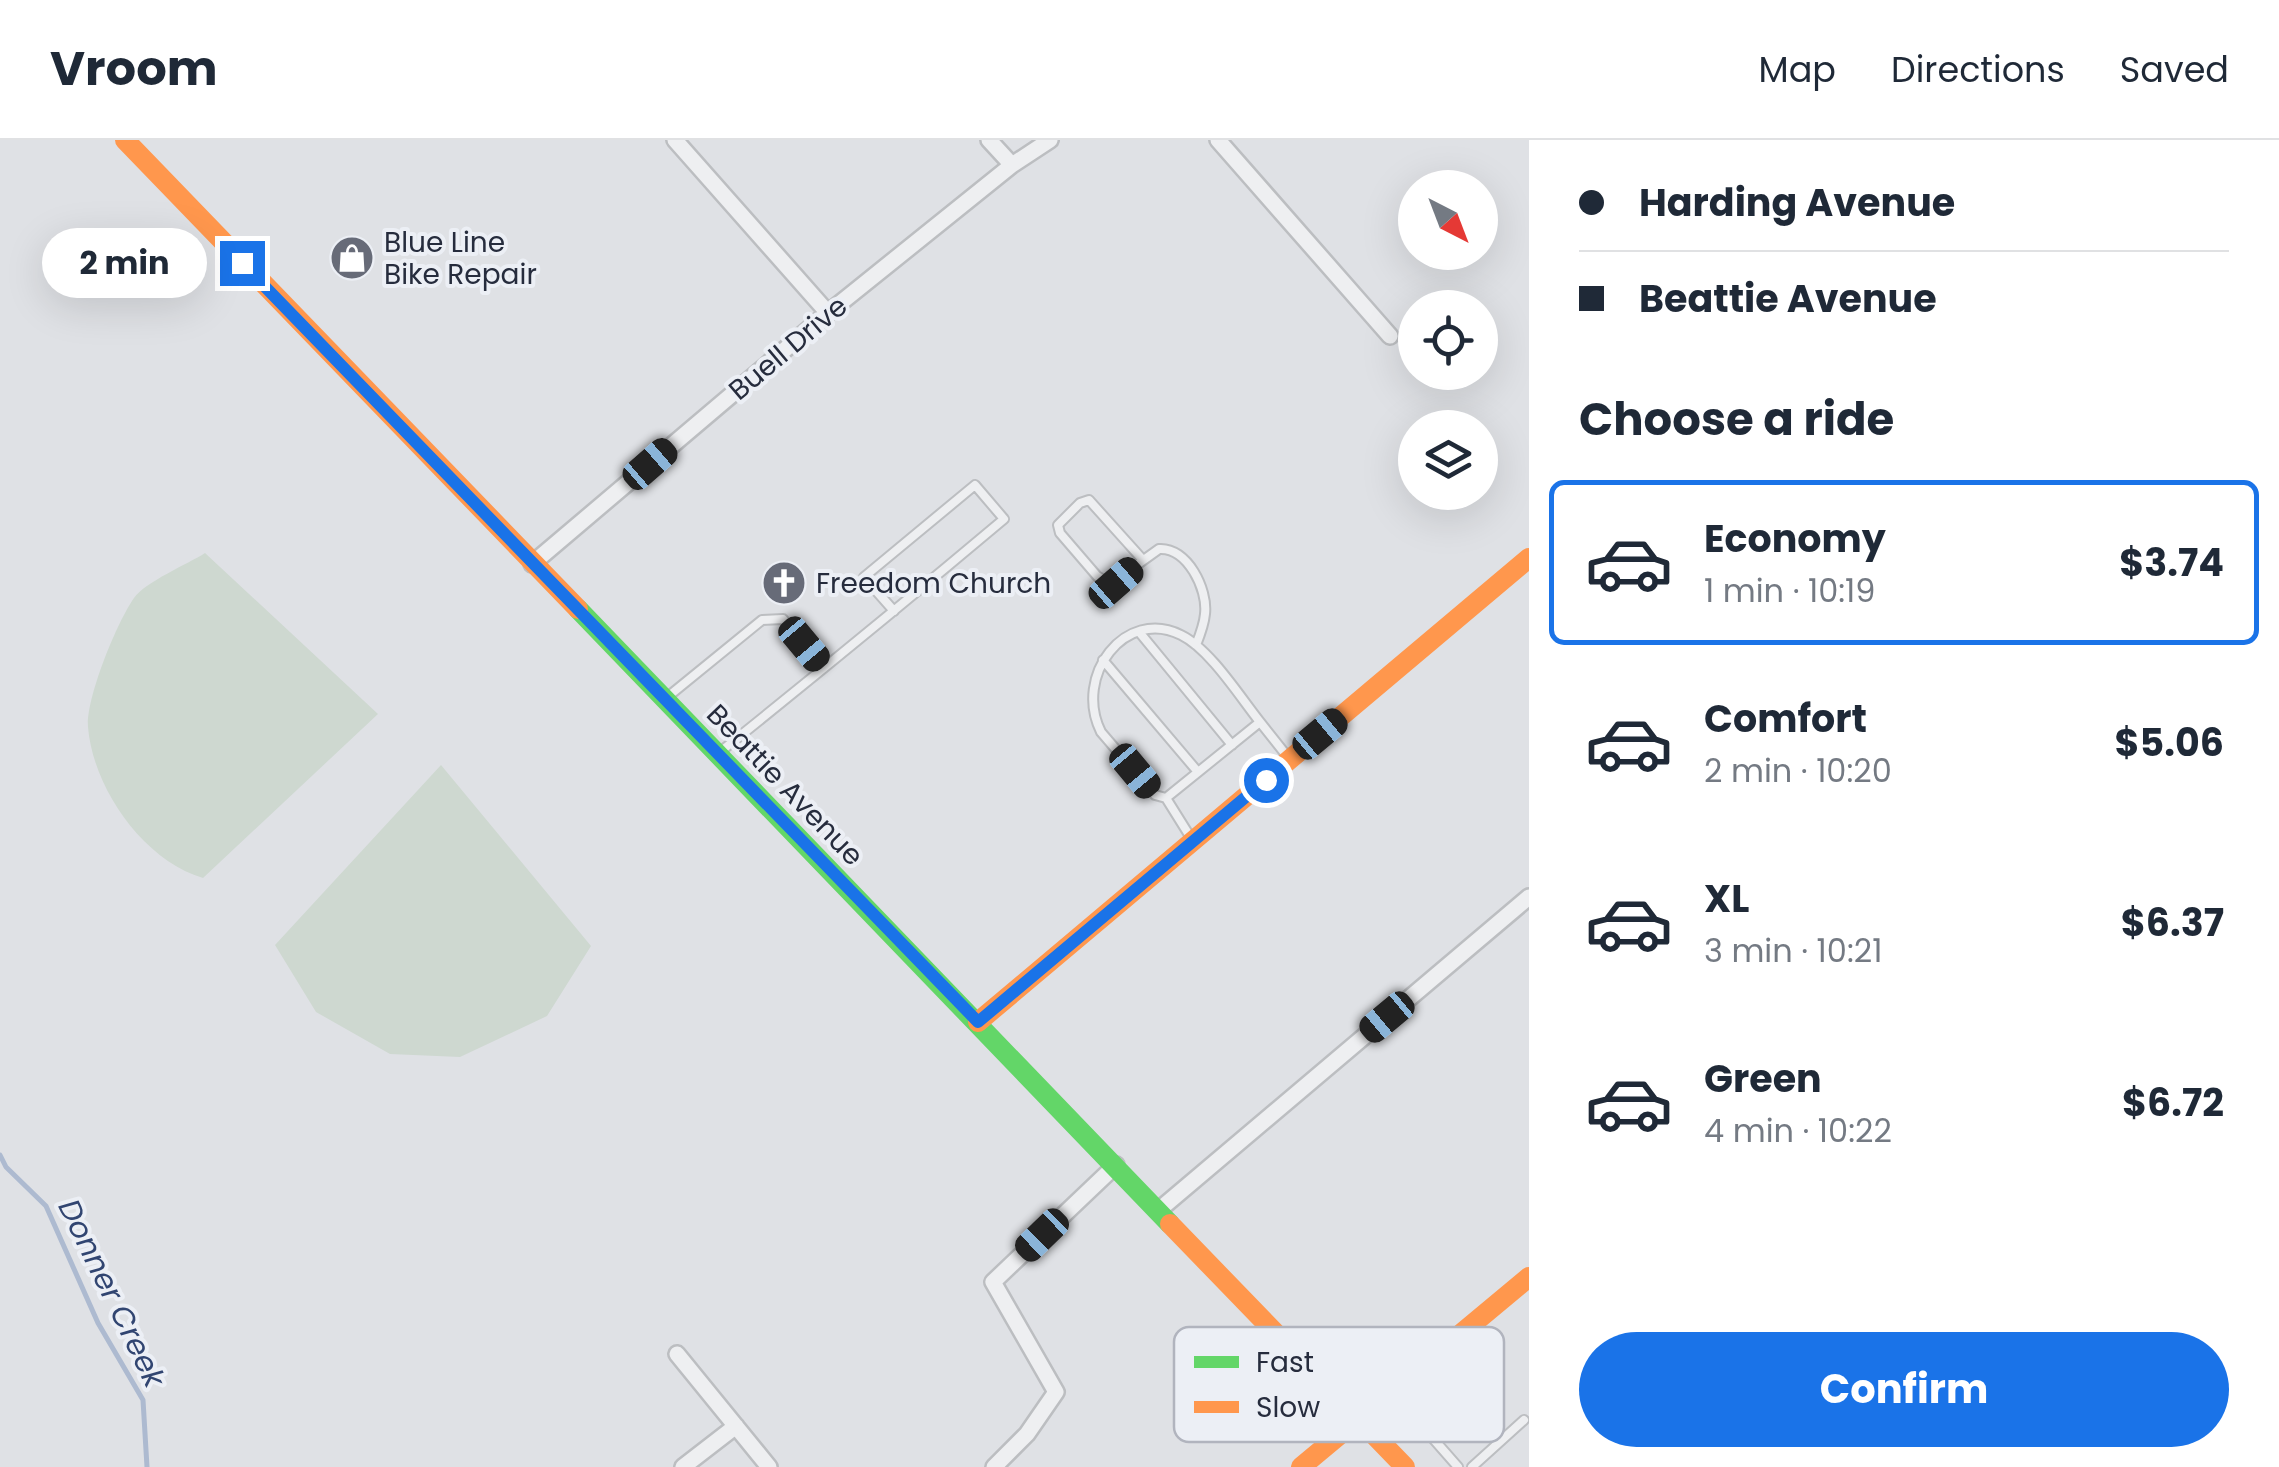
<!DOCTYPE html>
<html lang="en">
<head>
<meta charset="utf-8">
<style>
  :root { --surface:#fff; --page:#f6f6f7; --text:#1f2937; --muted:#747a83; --line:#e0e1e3; --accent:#1a73e8 }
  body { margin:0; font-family:Poppins,sans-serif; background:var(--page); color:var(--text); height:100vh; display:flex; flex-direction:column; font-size:38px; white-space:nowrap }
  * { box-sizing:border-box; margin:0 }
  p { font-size:32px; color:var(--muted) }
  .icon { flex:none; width:55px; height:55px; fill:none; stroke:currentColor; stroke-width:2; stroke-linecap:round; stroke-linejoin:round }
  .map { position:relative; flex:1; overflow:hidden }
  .panel { display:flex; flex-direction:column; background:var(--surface); width:750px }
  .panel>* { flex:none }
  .banner { display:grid; align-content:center; height:220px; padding:0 50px; background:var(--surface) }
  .needle { width:65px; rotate:138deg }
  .controls { position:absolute; left:1398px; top:30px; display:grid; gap:20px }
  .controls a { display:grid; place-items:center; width:100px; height:100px; border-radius:50%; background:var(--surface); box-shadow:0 10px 40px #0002; font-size:50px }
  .end { position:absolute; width:45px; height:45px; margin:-22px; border:12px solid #1a73e8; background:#fff; box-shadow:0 0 0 5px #fff }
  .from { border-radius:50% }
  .bubble { position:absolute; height:70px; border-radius:35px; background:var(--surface); box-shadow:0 10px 40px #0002; font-size:32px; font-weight:700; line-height:70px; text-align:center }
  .car { position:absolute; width:30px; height:60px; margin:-30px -15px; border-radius:12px; box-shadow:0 0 8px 2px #0007; background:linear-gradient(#222 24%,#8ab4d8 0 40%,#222 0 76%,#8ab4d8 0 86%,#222 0) }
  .banner b { display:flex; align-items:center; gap:35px; height:95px; font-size:38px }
  .banner b+b { border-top:2px solid var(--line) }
  .banner i { width:25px; height:25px; background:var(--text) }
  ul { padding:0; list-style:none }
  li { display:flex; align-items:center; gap:30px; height:165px; margin:0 20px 15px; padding:0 30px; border:5px solid transparent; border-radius:15px }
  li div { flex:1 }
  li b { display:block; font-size:38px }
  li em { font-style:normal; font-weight:700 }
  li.current { border-color:var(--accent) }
  li>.icon { width:90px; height:90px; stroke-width:1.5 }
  h2 { padding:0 50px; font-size:45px; line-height:120px }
  .button { display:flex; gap:20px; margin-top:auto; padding:20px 50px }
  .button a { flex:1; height:115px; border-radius:60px; background:var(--accent); color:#fff; font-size:40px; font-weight:700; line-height:115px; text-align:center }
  header { display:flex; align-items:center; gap:60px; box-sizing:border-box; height:140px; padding:0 50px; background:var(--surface); border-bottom:2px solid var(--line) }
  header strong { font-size:48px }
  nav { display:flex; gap:55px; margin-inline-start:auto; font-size:35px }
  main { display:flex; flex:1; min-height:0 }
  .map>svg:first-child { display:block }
  .green { fill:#ced8d0 }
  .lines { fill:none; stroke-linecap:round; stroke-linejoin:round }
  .stream { stroke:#adbad0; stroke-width:5 }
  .lane-casing { stroke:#bcbec1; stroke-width:12 }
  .street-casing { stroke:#bcbec1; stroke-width:20 }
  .lane { stroke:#eeeff1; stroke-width:8 }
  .street { stroke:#eeeff1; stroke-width:15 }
  .fast { stroke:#63d668; stroke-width:20 }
  .slow { stroke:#ff974d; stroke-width:20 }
  .route { stroke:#1a73e8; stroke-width:12 }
  .labels { text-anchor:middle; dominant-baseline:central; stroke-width:8; stroke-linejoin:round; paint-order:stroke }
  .poi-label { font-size:28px; fill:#262c3d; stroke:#eceff5; text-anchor:start }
  .street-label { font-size:28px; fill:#262c3d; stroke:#eceff5 }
  .water-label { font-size:30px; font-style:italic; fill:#314571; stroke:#eceff5 }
  .key { fill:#eceff5; stroke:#b1b4be; stroke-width:2.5 }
  .key-label { font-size:28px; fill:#262c3d }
</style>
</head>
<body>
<header>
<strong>Vroom</strong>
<nav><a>Map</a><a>Directions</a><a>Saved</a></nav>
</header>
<main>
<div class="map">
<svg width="1529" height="1327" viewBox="0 0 1529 1327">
  <rect width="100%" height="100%" fill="#dfe1e5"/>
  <path class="green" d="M 205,413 L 378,574 L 203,738 C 143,720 93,648 88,587 C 86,558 117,482 134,458 C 145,442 188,424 205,413 Z
    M 441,625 L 591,806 L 547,876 L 460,917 L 390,914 L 316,872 L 275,805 Z"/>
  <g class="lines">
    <path class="stream" d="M 0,1015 L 6,1027 L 46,1066 L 98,1183 L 143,1260 L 147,1327"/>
    <defs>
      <path id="lane" d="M 1143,420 L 1089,360 L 1080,363 L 1058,385 L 1060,393 L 1097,436 L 1110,444 L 1159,409 C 1187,407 1208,449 1205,474 C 1204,485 1200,495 1196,505
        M 1140,493 L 1232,605
        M 1103,520 L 1198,632
        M 665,559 L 762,480 L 783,479 L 824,528
        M 720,612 C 816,535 910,458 1004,379 L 975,345 L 864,437 L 894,471
        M 1166,658 L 1155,655 L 1101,592 C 1073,536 1125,467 1181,495 C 1210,509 1240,557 1260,582
        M 1191,698 L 1166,658 L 1260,582 L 1287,616
        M 1415,1278 L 1458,1327
        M 1472,1327 L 1524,1280"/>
      <path id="street" d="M 675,0 L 828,173
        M 989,0 L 1012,25
        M 1218,0 L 1390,196
        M 532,424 L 828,173 L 1012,25 L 1050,0
        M 1159,1070 L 1529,757
        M 677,1214 L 769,1327
        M 683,1327 L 736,1286
        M 994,1327 L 1027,1294 L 1056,1252 L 993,1142 L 1116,1025"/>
    </defs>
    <use href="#lane" class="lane-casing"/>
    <use href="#street" class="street-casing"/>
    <use href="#lane" class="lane"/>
    <use href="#street" class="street"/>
    <path class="fast" d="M 578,469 L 1170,1084"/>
    <path class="slow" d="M 125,0 L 578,469
      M 978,882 L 1529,418
      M 1170,1084 L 1405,1327
      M 1301,1327 L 1529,1137"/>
  </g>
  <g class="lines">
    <path class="route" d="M 242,123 L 978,882 L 1266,640"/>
  </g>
  <defs>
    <symbol id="shop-disc" viewBox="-11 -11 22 22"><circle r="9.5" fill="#676b78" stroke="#eceff5"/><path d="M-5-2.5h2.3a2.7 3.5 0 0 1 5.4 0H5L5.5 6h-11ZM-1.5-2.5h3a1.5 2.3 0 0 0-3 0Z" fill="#fff"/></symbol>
    <symbol id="church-disc" viewBox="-11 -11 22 22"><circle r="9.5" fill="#676b78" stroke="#eceff5"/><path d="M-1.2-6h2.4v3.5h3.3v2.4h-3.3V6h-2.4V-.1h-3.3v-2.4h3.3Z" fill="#fff"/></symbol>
  </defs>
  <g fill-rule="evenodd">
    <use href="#shop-disc" x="327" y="93" width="50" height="50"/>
    <use href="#church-disc" x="759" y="418" width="50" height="50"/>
  </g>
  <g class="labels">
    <g class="poi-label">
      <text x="384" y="102">Blue Line<tspan x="384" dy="32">Bike Repair</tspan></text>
      <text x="816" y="443">Freedom Church</text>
    </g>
    <g class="street-label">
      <text transform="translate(788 208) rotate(-40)">Buell Drive</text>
      <text transform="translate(785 645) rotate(46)">Beattie Avenue</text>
    </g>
    <g class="water-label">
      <text transform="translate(112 1153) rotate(64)">Donner Creek</text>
    </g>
  </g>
  <rect x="1174" y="1187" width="330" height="115" rx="15" class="key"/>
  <rect x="1194" y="1216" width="45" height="12" fill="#63d668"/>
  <rect x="1194" y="1261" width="45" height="12" fill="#ff974d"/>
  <g class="key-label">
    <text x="1256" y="1232">Fast</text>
    <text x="1256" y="1277">Slow</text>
  </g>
</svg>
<div class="controls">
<a><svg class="needle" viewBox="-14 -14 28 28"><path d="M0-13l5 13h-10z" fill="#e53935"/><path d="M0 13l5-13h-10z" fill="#747a83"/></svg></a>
<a><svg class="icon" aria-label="locate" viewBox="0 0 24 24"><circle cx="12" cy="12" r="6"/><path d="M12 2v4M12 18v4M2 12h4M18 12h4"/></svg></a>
<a><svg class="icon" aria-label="layers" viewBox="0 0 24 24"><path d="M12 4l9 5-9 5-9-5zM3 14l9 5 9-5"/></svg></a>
</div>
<i class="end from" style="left:1266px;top:640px"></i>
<i class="end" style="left:242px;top:123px"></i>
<div class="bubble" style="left:42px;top:88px;width:165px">2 min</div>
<i class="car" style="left:650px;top:324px;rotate:49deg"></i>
<i class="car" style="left:1116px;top:443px;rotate:49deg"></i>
<i class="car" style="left:804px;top:504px;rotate:140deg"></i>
<i class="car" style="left:1320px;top:594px;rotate:50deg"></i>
<i class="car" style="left:1135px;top:631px;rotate:140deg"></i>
<i class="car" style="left:1387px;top:877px;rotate:230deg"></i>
<i class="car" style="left:1042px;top:1095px;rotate:226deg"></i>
</div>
<section class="panel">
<div class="banner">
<b><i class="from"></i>Harding Avenue</b>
<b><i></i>Beattie Avenue</b>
</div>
<h2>Choose a ride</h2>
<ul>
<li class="current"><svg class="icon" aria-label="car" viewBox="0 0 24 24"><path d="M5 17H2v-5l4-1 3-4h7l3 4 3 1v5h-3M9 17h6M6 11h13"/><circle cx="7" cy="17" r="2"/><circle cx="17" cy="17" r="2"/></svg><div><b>Economy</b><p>1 min · 10:19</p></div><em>$3.74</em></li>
<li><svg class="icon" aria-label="car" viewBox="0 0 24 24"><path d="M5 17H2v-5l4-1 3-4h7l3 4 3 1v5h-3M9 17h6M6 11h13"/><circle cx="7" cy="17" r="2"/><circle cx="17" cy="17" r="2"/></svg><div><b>Comfort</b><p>2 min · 10:20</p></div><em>$5.06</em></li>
<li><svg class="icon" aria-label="car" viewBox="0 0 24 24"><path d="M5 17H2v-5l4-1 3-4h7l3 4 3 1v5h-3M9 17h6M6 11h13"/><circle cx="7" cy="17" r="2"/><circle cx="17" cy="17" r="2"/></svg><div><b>XL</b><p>3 min · 10:21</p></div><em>$6.37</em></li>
<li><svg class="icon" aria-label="car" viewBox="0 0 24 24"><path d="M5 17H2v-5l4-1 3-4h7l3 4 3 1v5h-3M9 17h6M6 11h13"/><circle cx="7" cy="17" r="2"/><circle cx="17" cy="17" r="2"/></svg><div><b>Green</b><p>4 min · 10:22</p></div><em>$6.72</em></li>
</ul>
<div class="button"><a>Confirm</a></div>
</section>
</main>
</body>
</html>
